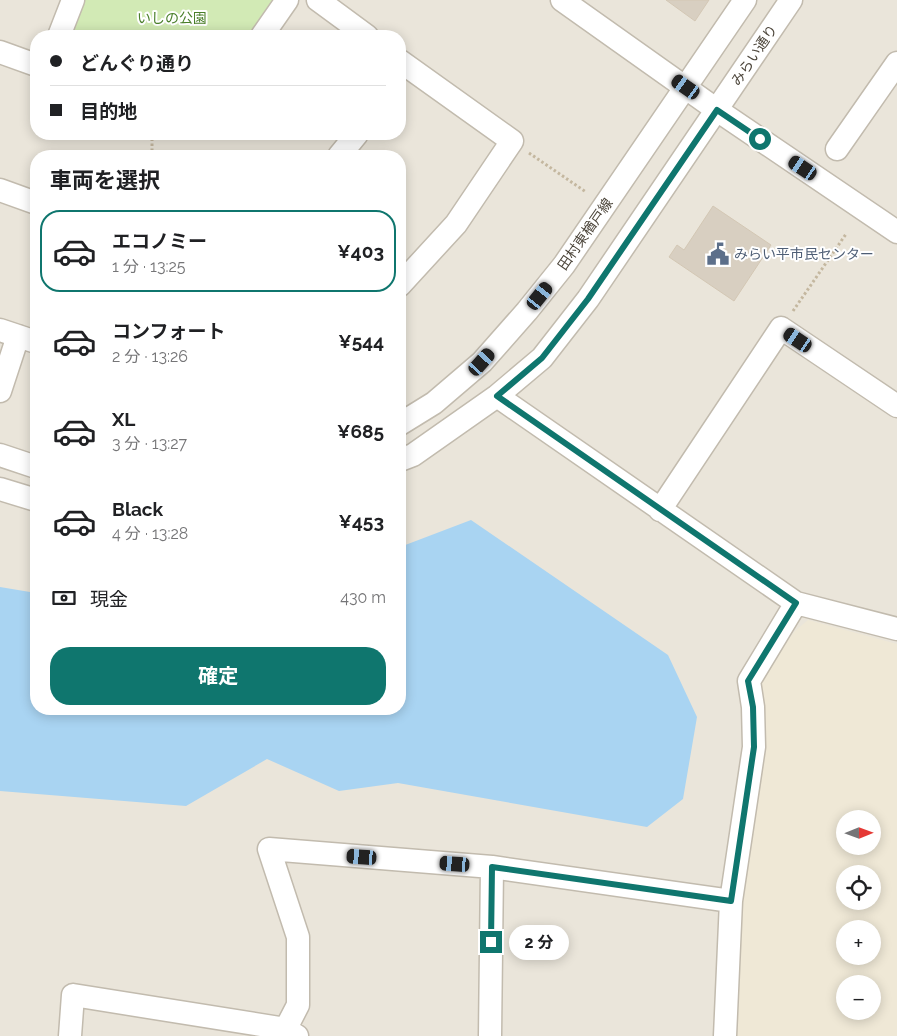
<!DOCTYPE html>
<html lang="ja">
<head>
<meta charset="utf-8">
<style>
  :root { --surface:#fff; --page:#f2f2f2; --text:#202124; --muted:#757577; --line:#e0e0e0; --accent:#0f766e }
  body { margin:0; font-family:Raleway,"Noto Sans JP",sans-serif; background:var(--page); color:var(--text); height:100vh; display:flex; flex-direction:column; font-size:19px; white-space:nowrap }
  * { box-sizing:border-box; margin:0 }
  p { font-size:16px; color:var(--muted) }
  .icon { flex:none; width:28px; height:28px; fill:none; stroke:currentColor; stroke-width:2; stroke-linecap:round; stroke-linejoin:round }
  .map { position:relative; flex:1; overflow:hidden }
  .side { position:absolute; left:30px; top:150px; width:376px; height:565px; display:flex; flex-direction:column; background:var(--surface); border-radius:20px; box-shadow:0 2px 12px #0003 }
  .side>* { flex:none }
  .guide { position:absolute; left:30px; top:30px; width:376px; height:110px; border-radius:20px; box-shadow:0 2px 12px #0003; display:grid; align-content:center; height:110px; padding:0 20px; background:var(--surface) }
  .needle { width:32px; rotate:89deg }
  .tools { position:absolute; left:836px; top:810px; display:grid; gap:10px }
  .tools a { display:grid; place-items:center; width:45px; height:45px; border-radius:50%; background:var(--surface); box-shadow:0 2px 12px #0003; font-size:25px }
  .end { position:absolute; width:22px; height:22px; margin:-11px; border:6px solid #0f766e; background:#fff; box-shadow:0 0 0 2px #fff }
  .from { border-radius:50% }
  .bubble { position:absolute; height:35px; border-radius:18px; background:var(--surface); box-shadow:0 2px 12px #0003; font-size:16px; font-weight:700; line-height:35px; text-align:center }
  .car { position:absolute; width:15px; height:30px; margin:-15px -8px; border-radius:6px; box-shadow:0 0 4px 1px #0007; background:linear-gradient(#222 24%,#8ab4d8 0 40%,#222 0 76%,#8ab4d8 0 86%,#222 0) }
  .guide b { display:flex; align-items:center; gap:18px; height:48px; font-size:19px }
  .guide b+b { border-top:1px solid var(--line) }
  .guide i { width:12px; height:12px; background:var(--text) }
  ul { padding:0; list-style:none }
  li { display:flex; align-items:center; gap:15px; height:82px; margin:0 10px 8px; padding:0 10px; border:2px solid transparent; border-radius:20px }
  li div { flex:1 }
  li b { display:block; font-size:19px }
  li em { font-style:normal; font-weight:700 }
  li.on { border-color:var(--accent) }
  li>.icon { width:45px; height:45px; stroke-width:1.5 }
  h2 { padding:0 20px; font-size:22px; line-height:60px }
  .pay { display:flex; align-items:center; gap:12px; height:55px; padding:0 20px; font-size:19px }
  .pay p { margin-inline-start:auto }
  .cta { display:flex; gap:10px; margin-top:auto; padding:10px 20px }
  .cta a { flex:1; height:58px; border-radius:20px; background:var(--accent); color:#fff; font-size:20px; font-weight:700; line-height:58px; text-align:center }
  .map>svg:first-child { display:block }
  .residential { fill:#eae5da; fill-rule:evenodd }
  .education { fill:#efe8d6; fill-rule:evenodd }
  .green { fill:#d2eab5 }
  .water { fill:#a9d4f2 }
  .building { fill:#d8cfc1; stroke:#d3c7b4 }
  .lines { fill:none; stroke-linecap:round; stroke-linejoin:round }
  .minor-casing { stroke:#c2bbae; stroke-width:25 }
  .path { stroke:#c4b79f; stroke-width:3; stroke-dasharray:2.5 2.5; stroke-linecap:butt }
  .minor { stroke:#fff; stroke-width:22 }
  .route { stroke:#0f766e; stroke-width:6 }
  .labels { text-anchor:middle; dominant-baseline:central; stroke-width:4; stroke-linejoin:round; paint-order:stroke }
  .park-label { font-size:14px; fill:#4a7f2a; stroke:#fff }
  .street-label { font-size:14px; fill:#4b4439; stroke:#fff }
  .service-label { font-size:14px; fill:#4e5e75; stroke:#fff; text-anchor:start }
</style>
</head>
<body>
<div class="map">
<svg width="897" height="1036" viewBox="0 0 897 1036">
  <rect width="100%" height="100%" fill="#f6f3ec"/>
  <path class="residential" d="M 0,0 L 897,0 L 897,1036 L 0,1036 ZM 36,36 L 400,36 L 400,134 L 36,134 ZM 36,156 L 400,156 L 400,709 L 36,709 ZM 845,819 L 872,819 L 872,846 L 845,846 ZM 845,874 L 872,874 L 872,901 L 845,901 ZM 845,929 L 872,929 L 872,956 L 845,956 ZM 845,984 L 872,984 L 872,1011 L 845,1011 Z"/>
  <path class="education" d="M 808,620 L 897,644 L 897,1036 L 736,1036 L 739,907 L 760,694 L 764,670 L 795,631 ZM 845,819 L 872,819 L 872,846 L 845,846 ZM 845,874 L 872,874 L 872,901 L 845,901 ZM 845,929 L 872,929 L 872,956 L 845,956 ZM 845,984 L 872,984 L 872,1011 L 845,1011 Z"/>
  <path class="green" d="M 80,0 L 276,0 L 251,36 L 68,36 Z"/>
  <path class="water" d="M 471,520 L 668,655 L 697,717 L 683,799 L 647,827 L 398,783 L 339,791 L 267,759 L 186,806 L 0,791 L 0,587 L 36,593 L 36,709 L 400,709 L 400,547 Z"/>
  <path class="building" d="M 666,0 L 709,0 L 695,21 Z
    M 713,206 L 771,245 L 734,301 L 669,257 L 677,245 L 684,250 Z"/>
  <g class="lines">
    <defs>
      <path id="minor" d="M 318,0 L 367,36
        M 562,0 L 717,110 L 897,232
        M 59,36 L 73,0
        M 262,36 L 287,0
        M 0,52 L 36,65
        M 400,61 L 512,141 L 456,224 L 400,285
        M 837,149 L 897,63
        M 339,156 L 357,134
        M 0,190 L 36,203
        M 0,330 L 36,342
        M 0,391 L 18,336
        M 497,396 L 796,603 L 897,629
        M 400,424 L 434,403 L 482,362 L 527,311 L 564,265 L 745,0
        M 0,455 L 36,467
        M 400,460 L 413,455 L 497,396 L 542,358 L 588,299 L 791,0
        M 0,489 L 36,500
        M 660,510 L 781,328 L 897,406
        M 70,1036 L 73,995 L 286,1029 L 297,1036
        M 282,1036 L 298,1005 L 298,937 L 269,849 L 492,867 L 731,901
        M 490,1036 L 492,867
        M 725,1036 L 731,901 L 754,747 L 753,707 L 749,681 L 796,603"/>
    </defs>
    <use href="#minor" class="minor-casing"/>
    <path class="path" d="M 529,153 L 586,192
      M 152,156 L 152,134
      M 793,311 L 846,234"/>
    <use href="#minor" class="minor"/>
  </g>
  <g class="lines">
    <path class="route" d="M 491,942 L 492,867 L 731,901 L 754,747 L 753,707 L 748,681 L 796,603 L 497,396 L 542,358 L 588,299 L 717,110 L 760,139"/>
  </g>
  <defs>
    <symbol id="civic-bare" viewBox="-9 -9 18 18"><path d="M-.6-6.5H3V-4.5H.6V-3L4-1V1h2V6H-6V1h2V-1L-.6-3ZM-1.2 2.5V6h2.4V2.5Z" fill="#5c6f8a" stroke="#fff" stroke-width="2.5" paint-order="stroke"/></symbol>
  </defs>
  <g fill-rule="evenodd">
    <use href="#civic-bare" x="702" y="238" width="32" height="32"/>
  </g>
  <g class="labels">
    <g class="park-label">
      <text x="172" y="18">いしの公園</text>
    </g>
    <g class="street-label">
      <text transform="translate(754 55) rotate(-56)">みらい通り</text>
      <text transform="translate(585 234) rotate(-55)">田村東楢戸線</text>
    </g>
    <g class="service-label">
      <text x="734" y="254">みらい平市民センター</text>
    </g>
  </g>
</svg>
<div class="tools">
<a><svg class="needle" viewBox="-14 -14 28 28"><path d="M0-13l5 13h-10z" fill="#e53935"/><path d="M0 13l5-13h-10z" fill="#757577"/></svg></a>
<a><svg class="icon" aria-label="locate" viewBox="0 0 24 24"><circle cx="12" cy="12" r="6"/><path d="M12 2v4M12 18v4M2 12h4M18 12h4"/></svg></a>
<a>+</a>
<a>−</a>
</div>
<i class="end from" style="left:760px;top:139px"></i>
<i class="end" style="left:491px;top:942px"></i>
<div class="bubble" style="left:509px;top:925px;width:60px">2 分</div>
<i class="car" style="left:686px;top:87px;rotate:305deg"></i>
<i class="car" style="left:803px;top:168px;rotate:304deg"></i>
<i class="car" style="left:540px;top:296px;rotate:39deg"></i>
<i class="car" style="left:798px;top:340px;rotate:304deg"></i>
<i class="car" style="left:482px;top:362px;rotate:42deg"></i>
<i class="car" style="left:362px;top:857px;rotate:274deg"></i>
<i class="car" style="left:455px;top:864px;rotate:274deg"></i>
<div class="guide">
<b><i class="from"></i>どんぐり通り</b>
<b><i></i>目的地</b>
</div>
<section class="side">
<h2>車両を選択</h2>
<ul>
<li class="on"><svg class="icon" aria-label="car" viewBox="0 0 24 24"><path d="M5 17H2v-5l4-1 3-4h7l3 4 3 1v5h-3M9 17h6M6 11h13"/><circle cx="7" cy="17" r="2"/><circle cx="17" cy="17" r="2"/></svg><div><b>エコノミー</b><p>1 分 · 13:25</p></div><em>¥403</em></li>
<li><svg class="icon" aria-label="car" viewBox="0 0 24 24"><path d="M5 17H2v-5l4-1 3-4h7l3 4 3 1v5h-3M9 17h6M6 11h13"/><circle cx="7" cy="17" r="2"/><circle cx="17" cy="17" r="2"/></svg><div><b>コンフォート</b><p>2 分 · 13:26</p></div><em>¥544</em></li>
<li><svg class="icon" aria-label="car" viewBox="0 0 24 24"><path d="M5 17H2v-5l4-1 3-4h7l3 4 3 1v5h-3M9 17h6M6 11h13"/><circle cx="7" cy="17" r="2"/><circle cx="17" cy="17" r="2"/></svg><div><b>XL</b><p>3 分 · 13:27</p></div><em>¥685</em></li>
<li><svg class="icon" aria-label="car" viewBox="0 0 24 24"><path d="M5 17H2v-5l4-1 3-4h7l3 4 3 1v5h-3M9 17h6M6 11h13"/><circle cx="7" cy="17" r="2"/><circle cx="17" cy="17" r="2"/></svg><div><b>Black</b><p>4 分 · 13:28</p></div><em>¥453</em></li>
</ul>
<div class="pay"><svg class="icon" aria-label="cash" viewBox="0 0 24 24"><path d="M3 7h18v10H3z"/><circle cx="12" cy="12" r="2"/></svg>現金<p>430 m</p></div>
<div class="cta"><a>確定</a></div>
</section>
</div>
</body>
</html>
